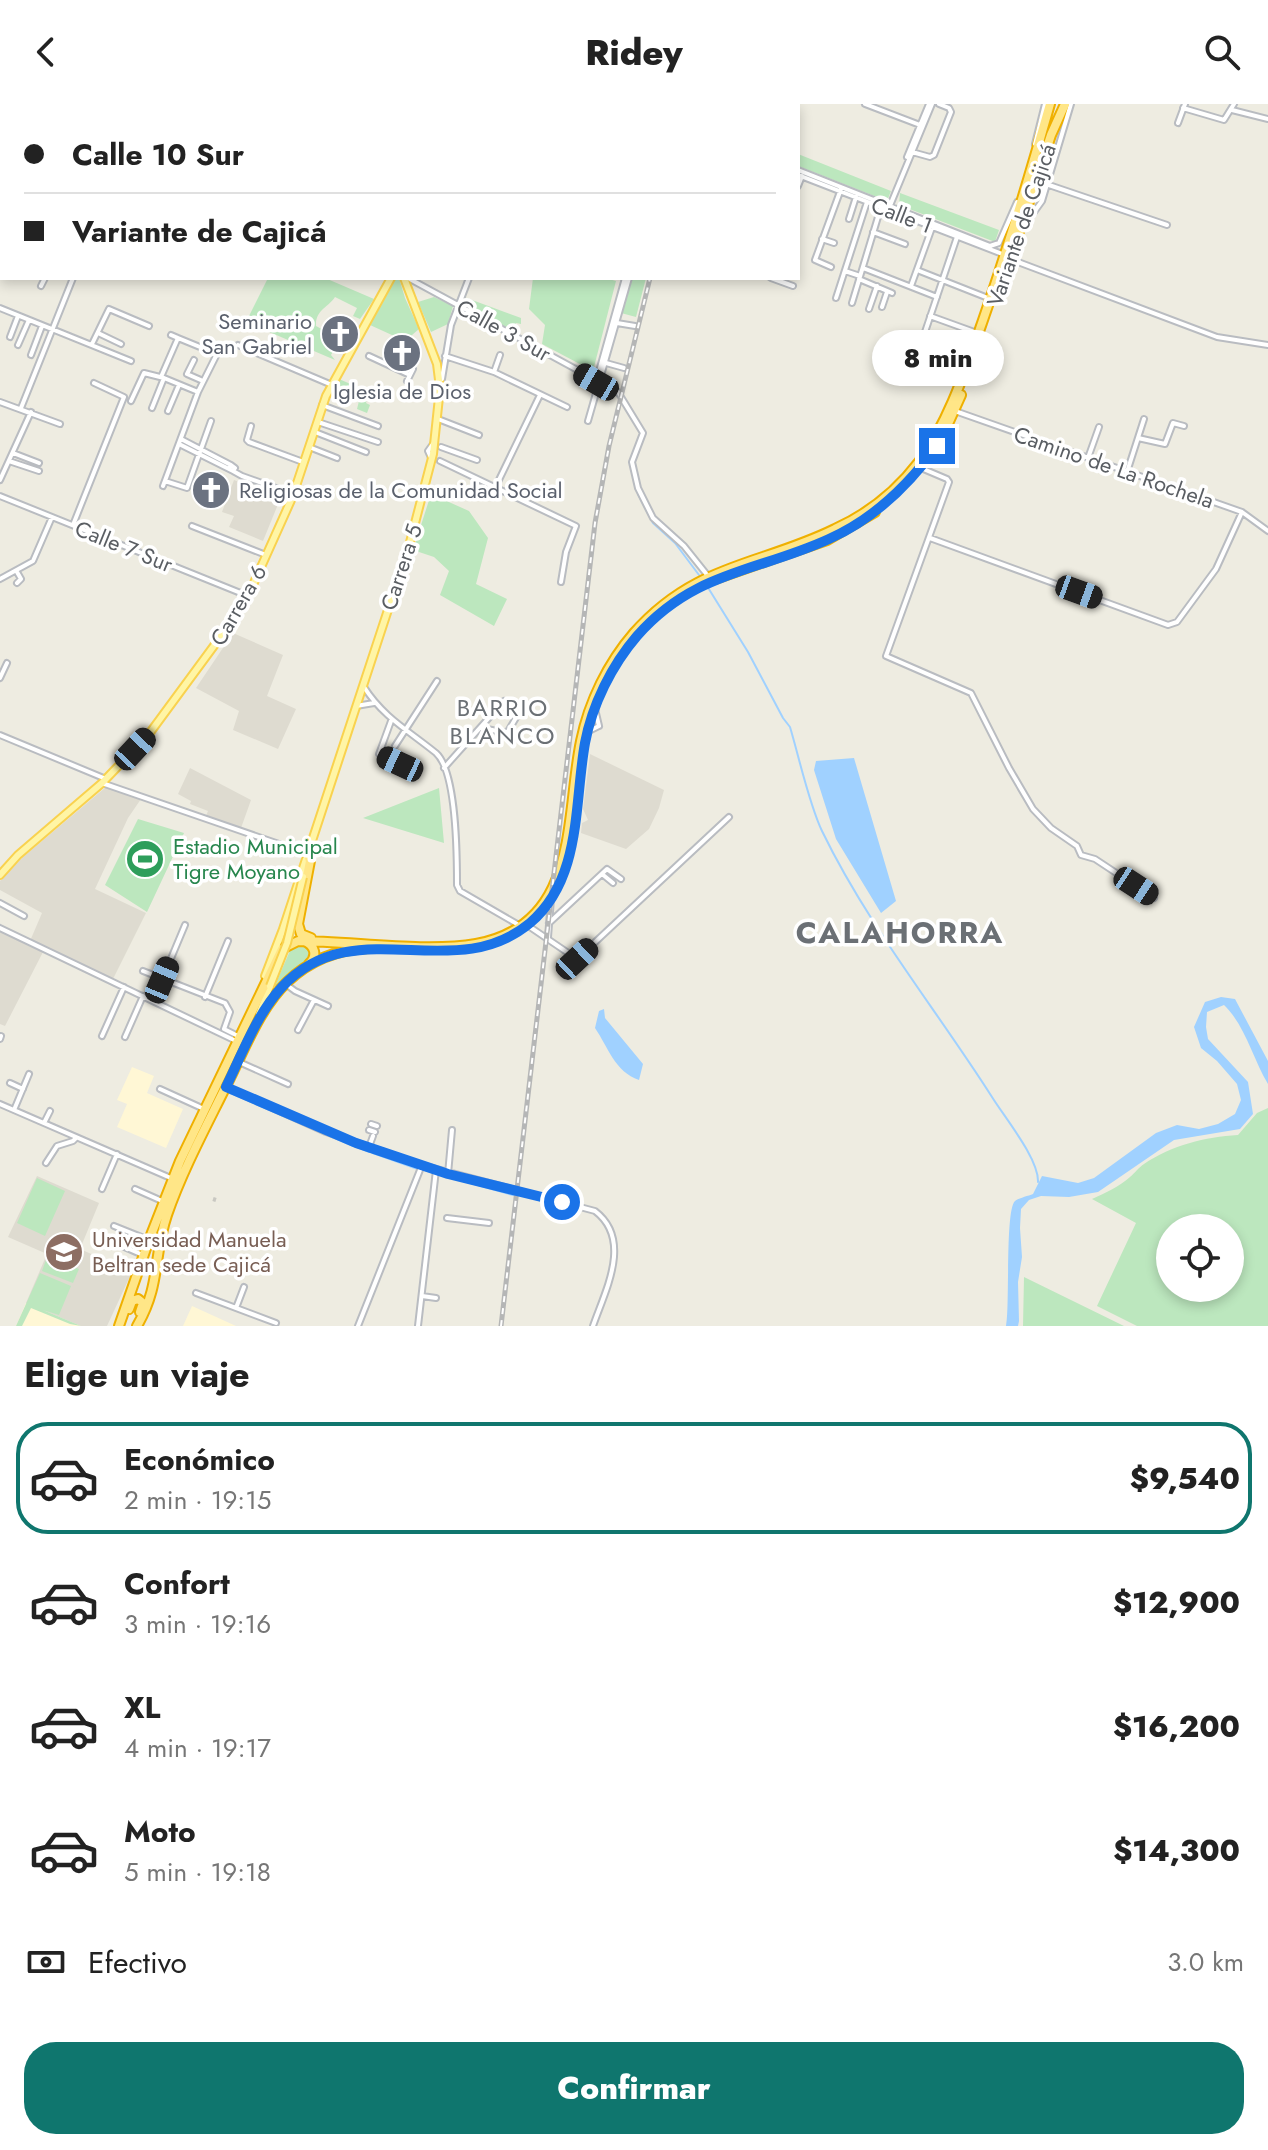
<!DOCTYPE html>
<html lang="es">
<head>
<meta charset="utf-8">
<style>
  :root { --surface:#fff; --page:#f6f6f6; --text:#222; --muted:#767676; --line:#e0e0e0; --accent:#0f766e }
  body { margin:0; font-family:Jost,sans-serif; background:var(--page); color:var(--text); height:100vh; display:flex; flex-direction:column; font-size:30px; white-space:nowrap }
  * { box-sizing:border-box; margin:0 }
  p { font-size:26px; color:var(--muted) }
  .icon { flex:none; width:44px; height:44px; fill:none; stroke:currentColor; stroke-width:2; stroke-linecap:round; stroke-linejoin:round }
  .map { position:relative; height:1222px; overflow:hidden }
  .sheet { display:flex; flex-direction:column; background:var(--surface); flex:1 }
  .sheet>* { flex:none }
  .banner { position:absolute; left:0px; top:0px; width:800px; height:176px; box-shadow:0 4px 12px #0003; display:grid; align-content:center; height:176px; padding:0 24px; background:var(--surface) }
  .controls { position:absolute; left:1156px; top:1110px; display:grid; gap:16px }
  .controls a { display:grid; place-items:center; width:88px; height:88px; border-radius:50%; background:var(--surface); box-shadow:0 4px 12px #0003; font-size:40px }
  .end { position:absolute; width:36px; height:36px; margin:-18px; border:10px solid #1a73e8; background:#fff; box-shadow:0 0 0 4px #fff }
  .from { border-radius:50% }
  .bubble { position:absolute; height:56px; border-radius:28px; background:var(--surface); box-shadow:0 4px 12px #0003; font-size:26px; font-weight:800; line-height:56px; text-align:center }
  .car { position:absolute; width:24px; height:48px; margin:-24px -12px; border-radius:10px; box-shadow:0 0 6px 2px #0007; background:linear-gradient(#222 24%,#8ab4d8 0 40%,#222 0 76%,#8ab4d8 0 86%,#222 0) }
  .banner b { display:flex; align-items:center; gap:28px; height:76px; font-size:30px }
  .banner b+b { border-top:2px solid var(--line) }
  .banner i { width:20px; height:20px; background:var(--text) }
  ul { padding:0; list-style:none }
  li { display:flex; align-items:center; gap:24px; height:112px; margin:0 16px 12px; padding:0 8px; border:4px solid transparent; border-radius:32px }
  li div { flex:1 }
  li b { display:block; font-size:30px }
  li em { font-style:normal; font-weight:800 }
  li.current { border-color:var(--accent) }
  li>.icon { width:72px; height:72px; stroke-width:1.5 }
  h2 { padding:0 24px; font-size:36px; line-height:96px }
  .pay { display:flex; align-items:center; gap:20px; height:88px; padding:0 24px; font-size:30px }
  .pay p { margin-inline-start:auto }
  .primary-button { display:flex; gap:16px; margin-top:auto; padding:16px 24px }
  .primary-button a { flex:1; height:92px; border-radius:32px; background:var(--accent); color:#fff; font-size:32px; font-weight:800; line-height:92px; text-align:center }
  header { display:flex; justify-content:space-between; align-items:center; height:104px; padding:0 24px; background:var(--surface); font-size:36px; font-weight:800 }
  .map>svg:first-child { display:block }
  .commercial { fill:#fff7d5 }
  .education { fill:#dedbd0 }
  .green { fill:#bce7be; fill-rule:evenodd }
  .water { fill:#a0d1ff }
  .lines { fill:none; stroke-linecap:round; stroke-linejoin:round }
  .stream { stroke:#a0d1ff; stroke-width:2 }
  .canal { stroke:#a0d1ff; stroke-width:4 }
  .minor-tunnel { stroke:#c9c8c2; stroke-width:4; stroke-dasharray:4 2; stroke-linecap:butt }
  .minor-casing { stroke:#b9bcc1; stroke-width:8 }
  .major-casing { stroke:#f9d24f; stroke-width:10 }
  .highway-casing { stroke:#efb000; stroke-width:12 }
  .minor { stroke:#fff; stroke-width:4 }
  .major { stroke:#fff5a5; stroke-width:6 }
  .highway { stroke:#ffe687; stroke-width:8 }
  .rail-casing { stroke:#b5b6b6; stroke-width:5 }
  .rail { stroke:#fff; stroke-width:2; stroke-dasharray:6; stroke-linecap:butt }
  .major-bridge-casing { stroke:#f9d24f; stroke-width:10; stroke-linecap:butt }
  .major-bridge { stroke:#fff5a5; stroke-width:6 }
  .route { stroke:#1a73e8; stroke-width:10 }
  .labels { text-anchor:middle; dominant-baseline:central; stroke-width:7; stroke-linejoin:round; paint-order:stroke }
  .street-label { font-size:22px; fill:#5a5e63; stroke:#fff }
  .worship-label { font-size:22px; fill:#5b616d; stroke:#fff; text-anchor:end }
  .leisure-label { font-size:22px; fill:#27864d; stroke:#fff; text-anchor:start }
  .education-label { font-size:22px; fill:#785e54; stroke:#fff; text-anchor:start }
  .neighbourhood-label { font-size:24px; letter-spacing:2px; fill:#6b7075; stroke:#fff }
  .district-label { font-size:30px; font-weight:bold; letter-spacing:2px; fill:#6b7075; stroke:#fff }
</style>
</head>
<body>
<header><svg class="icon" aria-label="back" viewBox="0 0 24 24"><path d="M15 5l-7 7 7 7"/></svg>Ridey<svg class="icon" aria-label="search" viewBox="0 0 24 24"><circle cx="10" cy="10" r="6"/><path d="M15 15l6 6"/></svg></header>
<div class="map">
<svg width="1268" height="1222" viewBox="0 0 1268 1222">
  <rect width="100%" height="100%" fill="#eeece1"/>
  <path class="commercial" d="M 132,963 L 154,972 L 147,989 L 183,1005 L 166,1044 L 117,1023 L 127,1000 L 117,996 Z
    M 26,1199 L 81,1222 L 16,1222 Z
    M 192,1202 L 236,1222 L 183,1222 Z"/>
  <path class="education" d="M 234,376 L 281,393 L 263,437 L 229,423 L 234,412 L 222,408 Z
    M 233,529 L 283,551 L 267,592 L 296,605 L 278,645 L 233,626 L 239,607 L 196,584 Z
    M 590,650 L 664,686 L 659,704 L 649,725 L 626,745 L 581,729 L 582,719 L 588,716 L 583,705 Z
    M 190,664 L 251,696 L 241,724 L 206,712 L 208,707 L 190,700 L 191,697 L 178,690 Z
    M 106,683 L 141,695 L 128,714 L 95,785 L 146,809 L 112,877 L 30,837 L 42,809 L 0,786 L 0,777 L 23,753 Z
    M 0,827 L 43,848 L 5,922 L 0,920 Z
    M 37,1072 L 99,1099 L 80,1145 L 132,1168 L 107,1222 L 81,1222 L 26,1199 L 47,1150 L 8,1133 Z"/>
  <path class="green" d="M 798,50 L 891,87 L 887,97 L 798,62 Z
    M 900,89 L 999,126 L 995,138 L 899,101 Z
    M 268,174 L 325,174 L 374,195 L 360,215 L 353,212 L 357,204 L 335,193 C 329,203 315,206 316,222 L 340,235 L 331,251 L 335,256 L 246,218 Z
    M 396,174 L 399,174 L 405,194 L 419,225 L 405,237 L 370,221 Z
    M 533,174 L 605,174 L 616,177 L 593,267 L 542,240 L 545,221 L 529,205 Z
    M 631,174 L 646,174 L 636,213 L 621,209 Z
    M 434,193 L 453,202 L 448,220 L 431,228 L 418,198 Z
    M 464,193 L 521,214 L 521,220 L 516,219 L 511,227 L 461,200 Z
    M 339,275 L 369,288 L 366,299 L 370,301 L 367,309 L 357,305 L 359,297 L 334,287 Z
    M 431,390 L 469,407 L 488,434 L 476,480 L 507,495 L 494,522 L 440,491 L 449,467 L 434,453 L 413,446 Z
    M 439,684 L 444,739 L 363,714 Z
    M 138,715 L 184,729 L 147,808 L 105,781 Z
    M 301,840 L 309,845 L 309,857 L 269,895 L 292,842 Z
    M 1268,1004 L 1268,1222 L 1137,1222 L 1097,1202 L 1136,1119 L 1092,1095 C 1105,1089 1119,1083 1130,1073 C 1135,1069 1138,1064 1144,1060 C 1172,1041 1205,1033 1238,1031 L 1257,1009 ZM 1230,1124 L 1230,1184 L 1170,1184 L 1170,1124 Z
    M 37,1074 L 65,1087 L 45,1132 L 17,1119 Z
    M 47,1153 L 79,1165 L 73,1179 L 42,1167 Z
    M 40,1169 L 71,1182 L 59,1211 L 43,1206 L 81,1222 L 70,1220 L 31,1204 L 22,1222 L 16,1222 Z
    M 1024,1173 L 1124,1222 L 1023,1222 Z"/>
  <path class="water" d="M 854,654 L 896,797 L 881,809 L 836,735 L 814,666 L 816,657 Z
    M 1221,893 L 1235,895 L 1268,957 L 1268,980 C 1253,955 1245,921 1224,901 L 1207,908 L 1206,923 L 1208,935 L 1248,978 L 1253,1010 L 1240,1025 L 1174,1036 L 1098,1088 L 1069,1093 L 1041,1092 L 1029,1096 L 1021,1105 L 1020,1124 L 1022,1153 L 1018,1178 L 1019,1217 L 1018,1222 L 1006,1222 C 1010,1202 1005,1106 1015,1097 C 1019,1094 1028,1092 1033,1090 L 1042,1072 L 1078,1079 L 1094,1074 L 1156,1029 L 1177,1021 L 1199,1025 L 1218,1020 L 1235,1010 L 1241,996 L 1237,980 L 1217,957 L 1201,944 L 1194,923 L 1205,898 Z
    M 604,905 L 605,914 L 643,960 L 639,976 C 615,968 608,943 595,924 L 599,907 Z"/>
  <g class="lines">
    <path class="stream" d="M 638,390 L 653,419 L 675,439 L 699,471
      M 707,482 L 748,548 L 783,614 L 790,623 C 799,653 809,700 822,727 C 868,822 936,905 992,993 C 1005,1014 1039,1055 1038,1078"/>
    <path class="canal" d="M 228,987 L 353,1041
      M 357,1042 L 369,1047
      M 373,1048 L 418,1064
      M 424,1065 L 433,1067
      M 439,1069 L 513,1090"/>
    <path class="minor-tunnel" d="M 213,1095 L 216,1096"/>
    <defs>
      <path id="minor" d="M 412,0 L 416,2
        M 435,0 L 440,2
        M 449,0 L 454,2
        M 518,0 L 524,2
        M 865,0 L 920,21
        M 83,2 L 84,0
        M 110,2 L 111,0
        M 321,2 L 322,0
        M 350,2 L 351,0
        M 428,2 L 429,0
        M 530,2 L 530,0
        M 574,2 L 575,0
        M 623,2 L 624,0
        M 672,2 L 673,0
        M 753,2 L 754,0
        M 1183,4 L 1224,16 L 1234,0
        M 1232,6 L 1268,15
        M 1178,19 L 1185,0
        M 1035,40 L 1045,0
        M 912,48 L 930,53 L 934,51 L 951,8 L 949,4 L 939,0
        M 907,53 L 929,0
        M 0,57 L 2,58
        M 798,66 L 990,142 L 999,139 L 1017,98
        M 798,71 L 1005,151
        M 1043,79 L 1167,121
        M 798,82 L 802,72
        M 889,104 L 932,0
        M 849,115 L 856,93
        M 0,119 L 2,114
        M 1024,122 L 1042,97 L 1071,0
        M 873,128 L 905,140
        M 822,135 L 834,139
        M 1010,155 L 1217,233 L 1268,241
        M 831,163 L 815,156 L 841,85
        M 863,164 L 937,193
        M 917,166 L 988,194
        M 845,167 L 860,172
        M 408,174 L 618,288 L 643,329 L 632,358 L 638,384 L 653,414 L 684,442 L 708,472
        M 771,174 L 793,182
        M 859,175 L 892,189
        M 41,182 L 45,174
        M 911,182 L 933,121
        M 836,194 L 867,98
        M 852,199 L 881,103
        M 882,203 L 887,188
        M 0,204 L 131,257
        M 869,205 L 877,182
        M 930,212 L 977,229
        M 617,219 L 635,222
        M 925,228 L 957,133
        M 98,229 L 121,240
        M 10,233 L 18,212
        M 941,235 L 973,246
        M 92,240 L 109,205 L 149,222
        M 18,241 L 29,216
        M 238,241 L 332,281
        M 31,251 L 42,222
        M 369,252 L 410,271
        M 445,252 L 494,268 L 567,303
        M 194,256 L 187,270 L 203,277
        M 606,259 L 624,264
        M 494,268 L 500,251
        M 161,273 L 178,234 L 171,231
        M 442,275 L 451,221 L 469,174
        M 407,277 L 413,265
        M 596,278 L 625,174
        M 131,297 L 144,269 L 164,274 L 198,288
        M 0,298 L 60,320
        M 322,301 L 378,322
        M 21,304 L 73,174
        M 152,304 L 164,274
        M 168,307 L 179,281
        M 955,307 L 1242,408 L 1268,427
        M 438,315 L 479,331
        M 588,317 L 629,174
        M 318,318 L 378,338
        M 251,322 L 247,336 L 249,338 L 303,358
        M 315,328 L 366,348
        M 1138,334 L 1165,340 L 1173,319 L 1184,322
        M 181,335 L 231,361 L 229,365 L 233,367 L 235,364 L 231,361
        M 179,340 L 229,365
        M 309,343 L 337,354
        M 441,343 L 477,356
        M 13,349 L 39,359
        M 1088,354 L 1099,323
        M 432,356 L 428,347 L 433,340
        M 9,357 L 39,367
        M 440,357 L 576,422 L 566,448 L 561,478
        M 921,364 L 947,375 L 949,378 L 886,552 L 971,589 L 1009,664 L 1033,705 L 1051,724 L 1077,742 L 1081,751 L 1095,755 L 1154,794
        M 233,367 L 242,372 L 293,390
        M 1127,368 L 1144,315
        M 0,376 L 31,308
        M 165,377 L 187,384 L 211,317
        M 163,382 L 198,288 L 217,250 L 178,234
        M 496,382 L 540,291
        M 0,392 L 248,492
        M 73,421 L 124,293 L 94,279
        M 192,422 L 266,451
        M 930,434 L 1168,521 L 1177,518 L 1216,465 L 1242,408
        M 17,468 L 21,475 L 17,479
        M 0,475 L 33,457 L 52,413
        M 0,574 L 7,559
        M 364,583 C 383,613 409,627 436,649 C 457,668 457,753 457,781 L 460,787 L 517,820
        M 356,602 L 374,599
        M 595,605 L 599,622
        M 391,617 L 379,650 L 400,660
        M 482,624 L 507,629 L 520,607
        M 587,628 L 599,622
        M 0,631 L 106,675
        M 395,642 L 437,577
        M 444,664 L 504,597
        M 102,679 L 308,750
        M 602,770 L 613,779
        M 0,799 L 24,812
        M 549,819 L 607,765 L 621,775
        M 527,821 L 577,855 L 729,713
        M 0,824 L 236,937
        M 548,833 L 551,795
        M 143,867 L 225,899 L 230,908 L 224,925 L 238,932
        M 162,876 L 185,821
        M 287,881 L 295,887 L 328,902
        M 205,893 L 228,837
        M 298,926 L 314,896
        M 102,932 L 124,883
        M 125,933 L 143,892
        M 0,935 L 1,932
        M 239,958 L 288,980
        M 10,979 L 23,985
        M 226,983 L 326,1028 L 422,1061 L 595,1107 C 633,1136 605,1187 593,1222
        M 160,985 L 204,1005
        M 0,1000 L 173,1075
        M 14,1006 L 29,970
        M 44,1019 L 50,1007
        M 371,1020 L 377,1022
        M 369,1026 L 375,1028
        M 369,1043 L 373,1032
        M 46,1059 L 57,1042 L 73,1037 L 76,1034
        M 448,1070 L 452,1026
        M 102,1085 L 117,1050
        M 135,1085 L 162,1097
        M 447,1114 L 489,1119
        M 114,1122 L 149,1136
        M 106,1135 L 143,1151
        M 196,1189 L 276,1219
        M 422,1192 L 436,1194
        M 236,1204 L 244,1183
        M 358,1222 L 422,1061
        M 418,1222 L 436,1066"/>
      <path id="major" d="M 335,0 L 337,2
        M 491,2 L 492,0
        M 0,771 L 18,751 L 102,679 L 149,630 L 230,520 L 248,492 L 292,394 L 326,292 L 391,174
        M 265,872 L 283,825 L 409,442 L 433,350 L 440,284 L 437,260 L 404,174
        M 259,910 L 270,882"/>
      <path id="highway" d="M 1008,161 L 1051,31 L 1065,0
        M 942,333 L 961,291
        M 715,475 L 827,436 L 875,408
        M 308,750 L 310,757 L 298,820 L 301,830 L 311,834
        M 304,837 C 315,841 318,852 309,860
        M 129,1205 L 132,1197 L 138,1195 L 143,1199 L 140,1208
        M 119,1222 L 149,1136 L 180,1057 L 282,845 L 298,837 C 352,837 424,849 476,840 C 580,821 565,714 581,637 C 589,598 608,559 634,529 C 696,459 760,462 835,425 C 868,410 897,387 919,358 C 949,317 965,267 982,219 C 1007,147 1029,74 1050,0
        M 137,1222 C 161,1181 153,1152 167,1111 C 183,1065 207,1021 228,978 C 245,944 260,904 287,878 C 310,856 338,845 370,844"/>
    </defs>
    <use href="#minor" class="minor-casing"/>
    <use href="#major" class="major-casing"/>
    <use href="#highway" class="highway-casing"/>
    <use href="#minor" class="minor"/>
    <use href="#major" class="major"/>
    <use href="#highway" class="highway"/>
    <defs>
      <path id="rail" d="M 692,2 L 692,0
        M 501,1222 L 595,419 L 609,342 L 650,174"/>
    </defs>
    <use href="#rail" class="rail-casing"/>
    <use href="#rail" class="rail"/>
    <defs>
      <path id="major-bridge" d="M 270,882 L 287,839 L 303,773"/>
    </defs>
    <use href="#major-bridge" class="major-bridge-casing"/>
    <use href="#major-bridge" class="major-bridge"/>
  </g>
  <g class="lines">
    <path class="route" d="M 562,1098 L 448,1070 L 356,1039 L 226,983 C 242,950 257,910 282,883 C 355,805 453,883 530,819 C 582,775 574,700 585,639 C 592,601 612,561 637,532 C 694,467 757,468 829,435 C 874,415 908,382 937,342"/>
  </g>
  <defs>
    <symbol id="church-disc" viewBox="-11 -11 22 22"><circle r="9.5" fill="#6b7280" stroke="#fff"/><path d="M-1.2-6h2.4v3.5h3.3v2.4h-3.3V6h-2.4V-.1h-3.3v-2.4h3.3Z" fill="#fff"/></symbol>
    <symbol id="stadium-disc" viewBox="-11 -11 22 22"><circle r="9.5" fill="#2e9e5b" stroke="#fff"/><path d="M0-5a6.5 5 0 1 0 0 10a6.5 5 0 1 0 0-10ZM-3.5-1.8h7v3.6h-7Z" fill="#fff"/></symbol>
    <symbol id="university-disc" viewBox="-11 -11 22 22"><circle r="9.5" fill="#8d6e63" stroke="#fff"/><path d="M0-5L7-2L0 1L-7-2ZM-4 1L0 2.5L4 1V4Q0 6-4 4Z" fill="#fff"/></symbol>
  </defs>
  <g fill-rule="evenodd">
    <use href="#church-disc" x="318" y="208" width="44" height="44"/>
    <use href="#church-disc" x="380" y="227" width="44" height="44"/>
    <use href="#church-disc" x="189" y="364" width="44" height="44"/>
    <use href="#stadium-disc" x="123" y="733" width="44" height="44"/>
    <use href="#university-disc" x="42" y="1126" width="44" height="44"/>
  </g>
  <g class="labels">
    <g class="street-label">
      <text transform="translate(902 111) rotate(21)">Calle 1</text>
      <text transform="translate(1021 121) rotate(-71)">Variante de Cajicá</text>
      <text transform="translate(504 226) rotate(29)">Calle 3 Sur</text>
      <text transform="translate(1114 363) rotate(19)">Camino de La Rochela</text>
      <text transform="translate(124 442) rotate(22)">Calle 7 Sur</text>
      <text transform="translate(401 463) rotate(-72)">Carrera 5</text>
      <text transform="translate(238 501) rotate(-60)">Carrera 6</text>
    </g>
    <g class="worship-label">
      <text x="312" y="217">Seminario<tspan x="312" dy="25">San Gabriel</tspan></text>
      <text x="402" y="287" text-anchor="middle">Iglesia de Dios</text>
      <text x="239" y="386" text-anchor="start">Religiosas de la Comunidad Social</text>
    </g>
    <g class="leisure-label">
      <text x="173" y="742">Estadio Municipal<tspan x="173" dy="25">Tigre Moyano</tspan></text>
    </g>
    <g class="education-label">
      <text x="92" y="1135">Universidad Manuela<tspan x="92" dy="25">Beltran sede Cajicá</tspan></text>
    </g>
    <g class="neighbourhood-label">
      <text x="503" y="603">BARRIO<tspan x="503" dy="28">BLANCO</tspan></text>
    </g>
    <g class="district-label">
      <text x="900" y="828">CALAHORRA</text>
    </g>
  </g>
</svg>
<div class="controls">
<a><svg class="icon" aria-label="locate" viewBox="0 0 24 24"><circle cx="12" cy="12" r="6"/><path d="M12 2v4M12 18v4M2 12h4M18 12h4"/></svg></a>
</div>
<i class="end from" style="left:562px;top:1098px"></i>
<i class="end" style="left:937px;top:342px"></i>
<div class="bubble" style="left:872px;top:226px;width:132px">8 min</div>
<i class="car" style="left:596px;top:278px;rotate:300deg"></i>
<i class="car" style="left:1079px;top:488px;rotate:110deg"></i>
<i class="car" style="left:135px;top:645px;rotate:43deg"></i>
<i class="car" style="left:400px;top:660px;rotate:295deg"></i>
<i class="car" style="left:1136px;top:782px;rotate:123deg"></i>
<i class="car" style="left:577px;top:855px;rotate:47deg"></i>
<i class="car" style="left:162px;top:876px;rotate:23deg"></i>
<div class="banner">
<b><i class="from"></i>Calle 10 Sur</b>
<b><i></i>Variante de Cajicá</b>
</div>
</div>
<section class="sheet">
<h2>Elige un viaje</h2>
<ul>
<li class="current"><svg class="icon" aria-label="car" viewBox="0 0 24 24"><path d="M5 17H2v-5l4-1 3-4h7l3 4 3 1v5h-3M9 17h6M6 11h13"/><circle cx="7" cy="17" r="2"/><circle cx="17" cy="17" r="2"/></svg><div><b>Económico</b><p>2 min · 19:15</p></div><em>$9,540</em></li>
<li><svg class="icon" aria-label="car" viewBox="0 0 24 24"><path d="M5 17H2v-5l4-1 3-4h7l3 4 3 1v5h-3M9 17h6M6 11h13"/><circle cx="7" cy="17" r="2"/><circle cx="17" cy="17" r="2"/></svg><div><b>Confort</b><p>3 min · 19:16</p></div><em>$12,900</em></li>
<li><svg class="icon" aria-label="car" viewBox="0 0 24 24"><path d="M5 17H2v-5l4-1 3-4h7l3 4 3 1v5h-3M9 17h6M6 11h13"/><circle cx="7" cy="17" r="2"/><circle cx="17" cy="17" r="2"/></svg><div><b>XL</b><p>4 min · 19:17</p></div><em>$16,200</em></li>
<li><svg class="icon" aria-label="car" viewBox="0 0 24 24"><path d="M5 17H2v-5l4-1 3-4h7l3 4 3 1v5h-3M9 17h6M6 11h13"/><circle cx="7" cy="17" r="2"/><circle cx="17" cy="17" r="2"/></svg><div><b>Moto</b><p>5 min · 19:18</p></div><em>$14,300</em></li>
</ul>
<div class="pay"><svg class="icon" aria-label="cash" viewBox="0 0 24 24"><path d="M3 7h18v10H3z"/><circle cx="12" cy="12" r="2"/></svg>Efectivo<p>3.0 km</p></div>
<div class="primary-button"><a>Confirmar</a></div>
</section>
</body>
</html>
